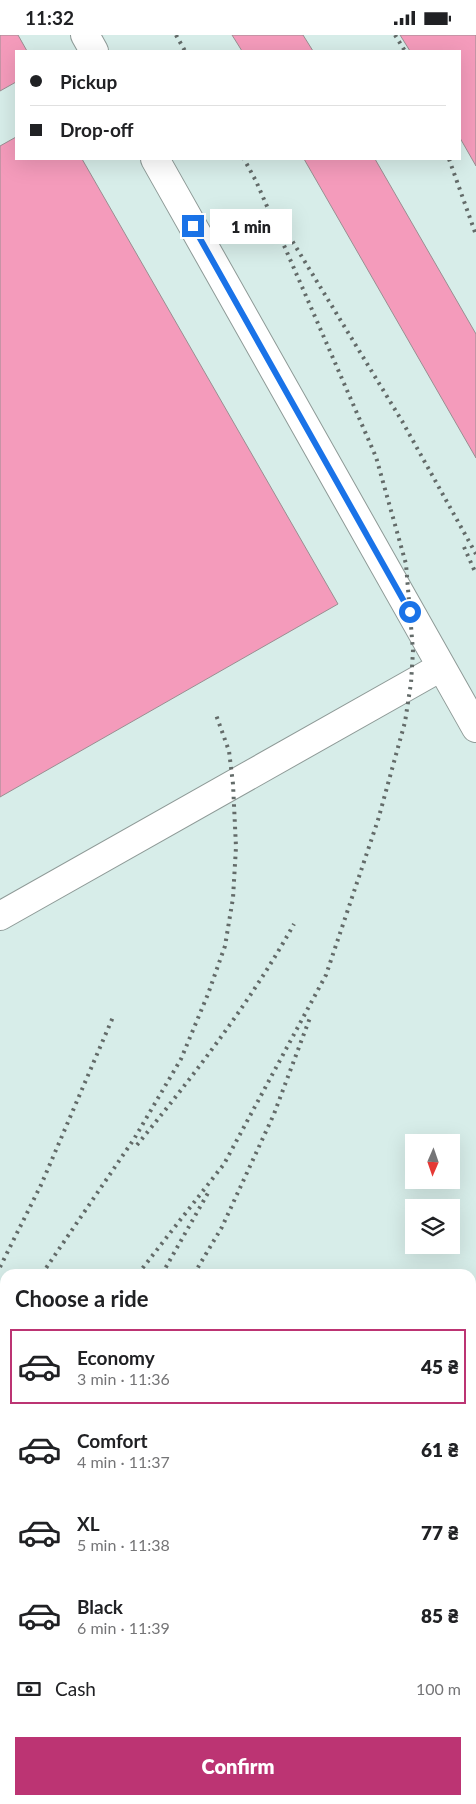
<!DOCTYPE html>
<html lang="en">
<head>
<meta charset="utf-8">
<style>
  :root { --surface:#fff; --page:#f2f2f2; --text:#202124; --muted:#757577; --line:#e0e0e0; --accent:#bc3473 }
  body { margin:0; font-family:Lato,sans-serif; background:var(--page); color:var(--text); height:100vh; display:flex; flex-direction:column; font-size:19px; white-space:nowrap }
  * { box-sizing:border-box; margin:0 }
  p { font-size:16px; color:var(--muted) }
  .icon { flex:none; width:28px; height:28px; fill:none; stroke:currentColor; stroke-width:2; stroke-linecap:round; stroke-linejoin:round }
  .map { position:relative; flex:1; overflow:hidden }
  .details { position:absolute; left:0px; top:1234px; width:476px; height:536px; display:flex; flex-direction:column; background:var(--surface); border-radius:15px 15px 0 0; box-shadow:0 5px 20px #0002 }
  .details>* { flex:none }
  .guide { position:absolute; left:15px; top:15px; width:446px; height:110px; border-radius:0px; box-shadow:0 5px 20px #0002; display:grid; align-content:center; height:110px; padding:0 15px; background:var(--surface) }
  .needle { width:32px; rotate:182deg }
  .buttons { position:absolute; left:405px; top:1099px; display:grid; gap:10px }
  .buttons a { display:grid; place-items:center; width:55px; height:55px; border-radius:0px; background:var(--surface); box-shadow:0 5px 20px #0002; font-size:25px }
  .end { position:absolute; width:22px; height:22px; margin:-11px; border:6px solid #1a73e8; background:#fff; box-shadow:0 0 0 2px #fff }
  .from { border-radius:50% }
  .bubble { position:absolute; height:35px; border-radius:0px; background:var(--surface); box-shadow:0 5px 20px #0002; font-size:16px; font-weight:800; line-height:35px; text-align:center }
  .guide b { display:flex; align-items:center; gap:18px; height:48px; font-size:19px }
  .guide b+b { border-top:1px solid var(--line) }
  .guide i { width:12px; height:12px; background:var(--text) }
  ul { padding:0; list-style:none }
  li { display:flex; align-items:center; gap:15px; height:75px; margin:0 10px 8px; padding:0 5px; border:2px solid transparent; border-radius:0px }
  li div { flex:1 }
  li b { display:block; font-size:19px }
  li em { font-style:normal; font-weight:800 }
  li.on { border-color:var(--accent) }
  li>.icon { width:45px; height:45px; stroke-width:1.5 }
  h2 { padding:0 15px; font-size:22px; line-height:60px }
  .pay { display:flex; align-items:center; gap:12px; height:55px; padding:0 15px; font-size:19px }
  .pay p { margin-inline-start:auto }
  .primary-button { display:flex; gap:10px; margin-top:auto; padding:10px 15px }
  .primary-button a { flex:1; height:58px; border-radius:0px; background:var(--accent); color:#fff; font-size:20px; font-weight:800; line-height:58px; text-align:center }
  .status { display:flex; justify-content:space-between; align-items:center; height:35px; padding:0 25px; background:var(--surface); direction:ltr }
  .status svg { height:14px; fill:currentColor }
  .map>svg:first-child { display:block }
  .built { fill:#d7ede9; fill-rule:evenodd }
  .building { fill:#f49bbb; stroke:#998e91 }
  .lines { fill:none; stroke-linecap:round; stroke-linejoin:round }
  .minor-casing { stroke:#8e9a97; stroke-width:30 }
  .minor { stroke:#fff; stroke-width:28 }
  .rail { stroke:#636b69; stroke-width:4; stroke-dasharray:2.5 5; stroke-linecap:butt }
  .route { stroke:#1a73e8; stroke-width:6 }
</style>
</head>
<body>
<div class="status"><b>11:32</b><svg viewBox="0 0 49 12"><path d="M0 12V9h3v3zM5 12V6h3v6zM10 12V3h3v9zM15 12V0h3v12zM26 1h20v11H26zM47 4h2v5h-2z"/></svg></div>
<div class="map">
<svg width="476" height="1769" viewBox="0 0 476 1769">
  <rect width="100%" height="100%" fill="#ecf9f6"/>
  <path class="built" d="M 0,0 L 476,0 L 476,1769 L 0,1769 ZM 16,16 L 460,16 L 460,124 L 16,124 ZM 414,1108 L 451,1108 L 451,1145 L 414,1145 ZM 414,1172 L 451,1172 L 451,1210 L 414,1210 ZM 5,1239 L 471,1239 L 471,1765 L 5,1765 Z"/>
  <path class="building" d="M 0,0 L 18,0 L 27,16 L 16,16 L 16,47 L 0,56 Z
    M 232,0 L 303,0 L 313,16 L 242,16 Z
    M 400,0 L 476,0 L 476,131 L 460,103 L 460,16 L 410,16 Z
    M 16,102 L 16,124 L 82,124 L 338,569 L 0,762 L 0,111 Z
    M 304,124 L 375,124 L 476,299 L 476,423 Z
    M 217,1765 L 326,1765 L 319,1769 L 220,1769 Z"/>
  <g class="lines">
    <defs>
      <path id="minor" d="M 85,0 L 94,16
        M 155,124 L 476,693
        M 0,881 L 441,632
        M 407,1765 L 409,1769"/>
    </defs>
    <use href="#minor" class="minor-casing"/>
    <use href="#minor" class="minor"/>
    <path class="rail" d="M 176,0 L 185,16
      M 395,0 L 405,16
      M 449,124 L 476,200
      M 277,181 L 402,386 L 476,519
      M 464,512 L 476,539
      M 137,1110 C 194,1040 250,968 294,889
      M 0,1232 L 41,1150 L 113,982
      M 42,1239 L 134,1104 L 181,1024 L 208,959 L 225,911 L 233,863 L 236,812 L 233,749 L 229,716 L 215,677
      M 138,1239 L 224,1129 L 326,940 L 378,785 L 405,687 L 411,648 L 413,616 L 406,529 L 376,422 L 256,146 L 244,124
      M 162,1239 L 208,1158
      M 194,1239 L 222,1192 L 274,1079 L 311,980
      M 0,1300 L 5,1293
      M 0,1385 L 5,1378
      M 0,1435 L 5,1428
      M 0,1470 L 5,1463
      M 0,1506 L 5,1499
      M 0,1552 L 5,1544
      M 475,1769 L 476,1764"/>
  </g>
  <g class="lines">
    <path class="route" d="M 193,191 L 410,577"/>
  </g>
</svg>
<div class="buttons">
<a><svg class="needle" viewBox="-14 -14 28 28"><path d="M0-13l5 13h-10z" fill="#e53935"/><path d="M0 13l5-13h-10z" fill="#757577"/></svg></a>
<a><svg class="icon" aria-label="layers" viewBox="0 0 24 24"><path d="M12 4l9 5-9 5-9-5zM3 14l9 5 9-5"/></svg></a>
</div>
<i class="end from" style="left:410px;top:577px"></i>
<i class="end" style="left:193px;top:191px"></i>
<div class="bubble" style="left:210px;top:174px;width:82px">1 min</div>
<div class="guide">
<b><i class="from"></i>Pickup</b>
<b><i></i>Drop-off</b>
</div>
<section class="details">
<h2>Choose a ride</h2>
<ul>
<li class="on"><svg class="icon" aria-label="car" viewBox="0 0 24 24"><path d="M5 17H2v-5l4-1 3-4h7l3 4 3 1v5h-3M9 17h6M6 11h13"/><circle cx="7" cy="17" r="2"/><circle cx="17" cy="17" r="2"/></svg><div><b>Economy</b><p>3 min · 11:36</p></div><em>45 ₴</em></li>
<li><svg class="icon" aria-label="car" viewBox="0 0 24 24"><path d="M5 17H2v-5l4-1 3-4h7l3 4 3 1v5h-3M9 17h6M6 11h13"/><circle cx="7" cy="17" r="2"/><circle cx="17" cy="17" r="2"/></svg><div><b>Comfort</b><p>4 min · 11:37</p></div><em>61 ₴</em></li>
<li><svg class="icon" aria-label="car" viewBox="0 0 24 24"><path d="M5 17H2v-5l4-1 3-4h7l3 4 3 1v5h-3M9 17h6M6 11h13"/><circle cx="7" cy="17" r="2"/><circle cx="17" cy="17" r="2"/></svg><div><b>XL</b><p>5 min · 11:38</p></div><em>77 ₴</em></li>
<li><svg class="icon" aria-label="car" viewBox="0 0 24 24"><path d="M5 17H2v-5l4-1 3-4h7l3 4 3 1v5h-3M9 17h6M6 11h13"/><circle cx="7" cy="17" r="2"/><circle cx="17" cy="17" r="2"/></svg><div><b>Black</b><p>6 min · 11:39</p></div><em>85 ₴</em></li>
</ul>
<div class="pay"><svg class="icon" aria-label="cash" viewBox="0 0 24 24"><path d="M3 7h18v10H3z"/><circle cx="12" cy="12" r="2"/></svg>Cash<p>100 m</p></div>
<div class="primary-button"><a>Confirm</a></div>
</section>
</div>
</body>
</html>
